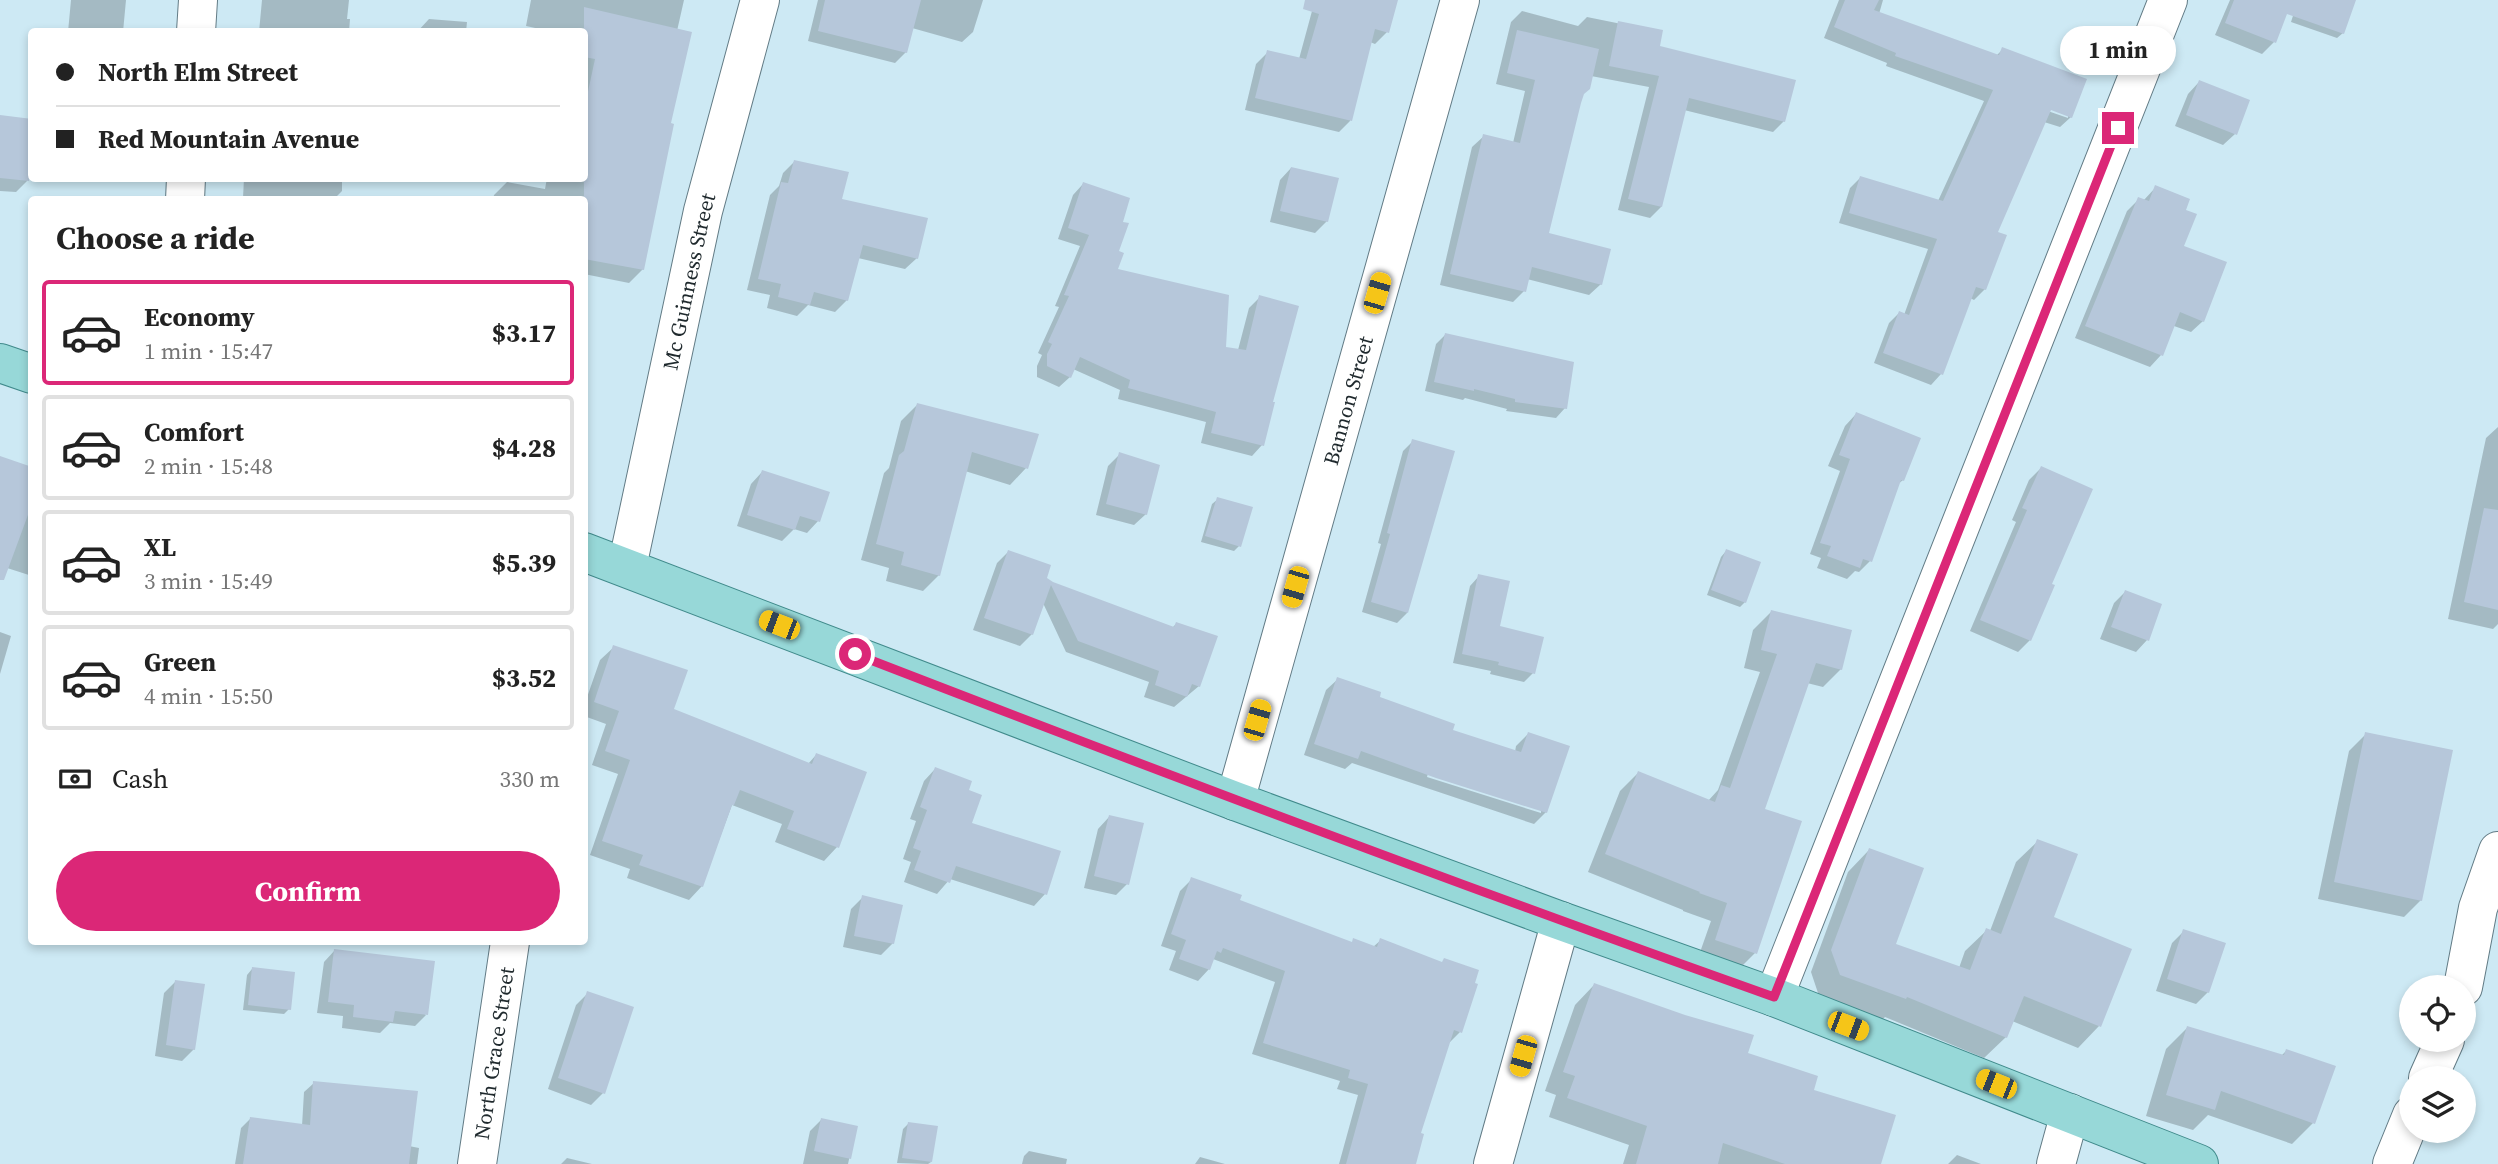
<!DOCTYPE html>
<html lang="en">
<head>
<meta charset="utf-8">
<style>
  :root { --surface:#fff; --page:#f2f2f2; --text:#222; --muted:#767676; --line:#e0e0e0; --accent:#db2777 }
  body { margin:0; font-family:"Source Serif 4",serif; background:var(--page); color:var(--text); height:100vh; display:flex; flex-direction:column; font-size:26px; white-space:nowrap }
  * { box-sizing:border-box; margin:0 }
  p { font-size:23px; color:var(--muted) }
  .icon { flex:none; width:38px; height:38px; fill:none; stroke:currentColor; stroke-width:2; stroke-linecap:round; stroke-linejoin:round }
  .map { position:relative; flex:1; overflow:hidden }
  .sheet { position:absolute; left:28px; top:196px; width:560px; height:749px; display:flex; flex-direction:column; background:var(--surface); border-radius:7px; box-shadow:0 4px 10px #0003 }
  .sheet>* { flex:none }
  .banner { position:absolute; left:28px; top:28px; width:560px; height:154px; border-radius:7px; box-shadow:0 4px 10px #0003; display:grid; align-content:center; height:154px; padding:0 28px; background:var(--surface) }
  .buttons { position:absolute; left:2399px; top:975px; display:grid; gap:14px }
  .buttons a { display:grid; place-items:center; width:77px; height:77px; border-radius:50%; background:var(--surface); box-shadow:0 4px 10px #0003; font-size:35px }
  .end { position:absolute; width:32px; height:32px; margin:-16px; border:9px solid #db2777; background:#fff; box-shadow:0 0 0 4px #fff }
  .from { border-radius:50% }
  .bubble { position:absolute; height:49px; border-radius:24px; background:var(--surface); box-shadow:0 4px 10px #0003; font-size:23px; font-weight:700; line-height:49px; text-align:center }
  .car { position:absolute; width:21px; height:42px; margin:-21px -10px; border-radius:9px; box-shadow:0 0 5px 2px #0007; background:linear-gradient(#f5c518 24%,#345 0 40%,#f5c518 0 76%,#345 0 86%,#f5c518 0) }
  .banner b { display:flex; align-items:center; gap:24px; height:66px; font-size:26px }
  .banner b+b { border-top:2px solid var(--line) }
  .banner i { width:18px; height:18px; background:var(--text) }
  ul { padding:0; list-style:none }
  li { display:flex; align-items:center; gap:21px; height:105px; margin:0 14px 10px; padding:0 14px; border:4px solid var(--line); border-radius:7px }
  li div { flex:1 }
  li b { display:block; font-size:26px }
  li em { font-style:normal; font-weight:700 }
  li.on { border-color:var(--accent) }
  li>.icon { width:63px; height:63px; stroke-width:1.5 }
  h2 { padding:0 28px; font-size:32px; line-height:84px }
  .pay { display:flex; align-items:center; gap:18px; height:77px; padding:0 28px; font-size:26px }
  .pay p { margin-inline-start:auto }
  .action { display:flex; gap:14px; margin-top:auto; padding:14px 28px }
  .action a { flex:1; height:80px; border-radius:42px; background:var(--accent); color:#fff; font-size:28px; font-weight:700; line-height:80px; text-align:center }
  .map>svg:first-child { display:block }
  .shadow { fill:#0003; fill-rule:evenodd }
  .building { fill:#b6c7da }
  .lines { fill:none; stroke-linecap:round; stroke-linejoin:round }
  .minor-casing { stroke:#627b85; stroke-width:40 }
  .major-casing { stroke:#408a8b; stroke-width:40 }
  .minor { stroke:#fff; stroke-width:38 }
  .major { stroke:#97d8d8; stroke-width:38 }
  .route { stroke:#db2777; stroke-width:9 }
  .labels { text-anchor:middle; dominant-baseline:central; stroke-width:6; stroke-linejoin:round; paint-order:stroke }
  .street-label { font-size:21px; fill:#1f292d; stroke:#cde9f4 }
</style>
</head>
<body>
<div class="map">
<svg width="2498" height="1164" viewBox="0 0 2498 1164">
  <rect width="100%" height="100%" fill="#cde9f4"/>
  <path class="shadow" d="M 71,0 L 126,0 L 123,32 L 68,32 Z
    M 262,0 L 349,0 L 347,19 L 350,19 L 349,32 L 259,32 Z
    M 531,0 L 684,0 L 677,31 L 643,269 L 629,283 L 584,274 L 584,200 L 493,200 L 494,195 L 507,182 L 545,189 L 547,178 L 584,178 L 584,32 L 554,32 L 526,26 Z
    M 818,0 L 983,0 L 973,32 L 962,42 L 912,28 L 906,52 L 895,63 L 808,41 Z
    M 1315,0 L 1396,0 L 1387,32 L 1375,44 L 1370,42 L 1350,121 L 1339,132 L 1245,110 L 1256,64 L 1268,52 L 1299,59 Z
    M 1839,0 L 1883,0 L 1879,14 L 1996,56 L 2002,50 L 2071,117 L 2060,127 L 2044,122 L 1996,233 L 1985,289 L 1974,300 L 1970,298 L 1941,374 L 1931,385 L 1874,363 L 1889,323 L 1899,313 L 1904,315 L 1928,249 L 1839,223 L 1850,188 L 1860,178 L 1938,201 L 1984,101 L 1886,66 L 1887,63 L 1824,38 ZM 2044,105 L 2068,114 L 2068,118 L 2042,109 Z
    M 2230,0 L 2262,0 L 2287,10 L 2274,42 L 2262,54 L 2215,35 Z
    M 2298,0 L 2338,0 L 2343,33 L 2337,38 L 2291,22 Z
    M 1522,11 L 1578,26 L 1587,17 L 1661,32 L 1658,47 L 1784,121 L 1773,132 L 1684,110 L 1661,207 L 1650,218 L 1618,210 L 1649,87 L 1591,76 L 1582,95 L 1547,234 L 1601,284 L 1589,295 L 1527,279 L 1524,291 L 1513,302 L 1440,285 L 1472,147 L 1484,136 L 1513,143 L 1525,91 L 1496,84 L 1511,22 Z
    M 429,19 L 467,22 L 466,32 L 417,32 Z
    M 2199,82 L 2235,134 L 2223,145 L 2175,126 L 2188,94 Z
    M 0,117 L 32,120 L 27,181 L 16,192 L 0,191 Z
    M 794,162 L 917,258 L 905,269 L 858,258 L 847,300 L 835,312 L 808,305 L 797,316 L 767,308 L 770,295 L 747,290 L 770,195 L 779,186 L 783,173 Z
    M 1291,168 L 1327,221 L 1315,233 L 1270,222 L 1280,180 Z
    M 244,178 L 342,178 L 342,191 L 333,200 L 243,198 Z
    M 1083,184 L 1121,223 L 1116,271 L 1224,348 L 1238,350 L 1249,308 L 1260,297 L 1271,403 L 1262,445 L 1252,456 L 1201,443 L 1206,422 L 1118,399 L 1120,390 L 1073,369 L 1070,377 L 1059,387 L 1037,377 L 1037,366 L 1042,355 L 1038,353 L 1059,307 L 1055,306 L 1080,246 L 1058,239 L 1073,195 Z
    M 2156,187 L 2184,211 L 2181,247 L 2203,321 L 2191,332 L 2174,326 L 2161,355 L 2150,367 L 2075,338 L 2127,211 L 2139,199 L 2143,201 Z
    M 1445,335 L 1565,408 L 1556,418 L 1506,411 L 1507,409 L 1465,398 L 1463,400 L 1425,391 L 1436,344 Z
    M 917,405 L 1026,468 L 1010,485 L 965,471 L 939,575 L 923,591 L 886,581 L 889,568 L 861,560 L 884,473 L 889,468 L 901,421 Z
    M 1856,414 L 1903,480 L 1897,485 L 1870,561 L 1859,572 L 1855,571 L 1847,579 L 1817,568 L 1821,558 L 1810,554 L 1840,471 L 1828,466 L 1845,426 Z
    M 2498,427 L 2498,624 L 2493,629 L 2448,619 L 2486,438 Z
    M 1413,441 L 1407,613 L 1397,623 L 1362,612 L 1381,544 L 1378,543 L 1403,451 Z
    M 1120,454 L 1146,514 L 1134,525 L 1096,515 L 1108,466 Z
    M 0,457 L 32,469 L 32,576 L 4,567 L 0,571 Z
    M 2041,468 L 2050,585 L 2030,640 L 2018,652 L 1970,631 L 2016,522 L 2012,520 L 2029,480 Z
    M 762,472 L 818,521 L 807,533 L 794,529 L 782,541 L 737,526 L 751,484 Z
    M 1218,499 L 1239,546 L 1234,551 L 1201,542 L 1212,504 Z
    M 1726,551 L 1745,602 L 1740,607 L 1707,595 L 1721,557 Z
    M 1008,552 L 1052,583 L 1172,628 L 1176,624 L 1199,686 L 1174,707 L 1144,697 L 1149,682 L 1066,652 L 1043,603 L 1032,634 L 1020,646 L 973,630 L 997,563 Z
    M 1479,576 L 1498,627 L 1533,673 L 1524,682 L 1490,674 L 1491,671 L 1453,663 L 1470,586 Z
    M 2125,592 L 2147,640 L 2136,652 L 2100,639 L 2114,603 Z
    M 1771,612 L 1841,669 L 1823,687 L 1807,683 L 1762,810 L 1755,953 L 1737,971 L 1698,958 L 1711,921 L 1683,911 L 1683,910 L 1588,872 L 1620,791 L 1638,773 L 1708,801 L 1718,790 L 1760,672 L 1744,668 L 1753,630 Z
    M 0,632 L 11,636 L 0,674 Z
    M 614,647 L 672,710 L 808,764 L 816,755 L 837,847 L 824,861 L 775,842 L 782,824 L 732,805 L 702,886 L 689,900 L 627,878 L 630,869 L 590,855 L 618,774 L 592,765 L 606,724 L 584,716 L 584,706 L 600,660 Z
    M 1338,679 L 1451,731 L 1515,752 L 1516,746 L 1528,734 L 1546,812 L 1534,824 L 1352,763 L 1345,769 L 1304,755 L 1326,690 ZM 1428,773 L 1541,810 L 1541,813 L 1427,777 Z
    M 2366,734 L 2421,900 L 2404,917 L 2318,899 L 2349,751 Z
    M 935,769 L 966,791 L 970,824 L 1045,894 L 1034,906 L 950,879 L 937,894 L 904,882 L 911,862 L 903,859 L 916,821 L 910,819 L 924,781 Z
    M 1109,817 L 1127,884 L 1116,895 L 1084,888 L 1098,829 Z
    M 2038,841 L 2052,918 L 2130,950 L 2099,1026 L 2078,1048 L 2012,1021 L 2006,1037 L 1984,1058 L 1885,1017 L 1883,1019 L 1819,996 L 1811,972 L 1848,872 L 1869,850 L 1894,945 L 1959,968 L 1965,951 L 1987,930 L 1990,931 L 2016,862 Z
    M 1192,879 L 1238,901 L 1351,943 L 1373,947 L 1381,940 L 1460,1032 L 1448,1044 L 1419,1134 L 1414,1164 L 1339,1164 L 1358,1095 L 1337,1089 L 1340,1081 L 1252,1054 L 1275,982 L 1213,959 L 1209,969 L 1198,981 L 1169,970 L 1176,951 L 1161,946 L 1180,891 Z
    M 863,897 L 893,943 L 881,955 L 843,947 L 851,909 Z
    M 2184,931 L 2208,992 L 2196,1004 L 2156,991 L 2172,943 Z
    M 335,950 L 426,1015 L 415,1026 L 390,1023 L 380,1033 L 342,1028 L 343,1016 L 317,1013 L 324,962 Z
    M 252,969 L 289,1009 L 284,1014 L 243,1010 L 247,975 Z
    M 176,981 L 194,1049 L 182,1061 L 155,1056 L 164,993 Z
    M 1594,985 L 1746,1054 L 1811,1091 L 1879,1164 L 1623,1164 L 1629,1145 L 1549,1117 L 1556,1095 L 1545,1091 L 1575,1005 Z
    M 588,993 L 603,1093 L 591,1105 L 548,1089 L 576,1005 Z
    M 2187,1028 L 2281,1056 L 2286,1051 L 2313,1123 L 2292,1144 L 2208,1115 L 2193,1130 L 2146,1116 L 2166,1049 Z
    M 314,1083 L 409,1146 L 419,1148 L 417,1164 L 235,1164 L 241,1128 L 251,1118 L 302,1126 L 304,1092 Z
    M 821,1120 L 856,1127 L 848,1164 L 803,1164 L 810,1131 Z
    M 908,1124 L 931,1162 L 928,1164 L 897,1163 L 903,1129 Z
    M 1029,1151 L 1067,1159 L 1066,1164 L 1022,1164 L 1024,1156 Z
    M 1957,1155 L 1981,1164 L 1948,1164 Z
    M 1200,1157 L 1225,1164 L 1195,1164 Z
    M 567,1158 L 592,1164 L 561,1164 Z"/>
  <path class="building" d="M 825,0 L 921,0 L 907,53 L 818,31 Z
    M 1305,0 L 1398,0 L 1389,33 L 1375,29 L 1352,121 L 1255,98 L 1267,50 L 1306,59 L 1319,14 L 1303,9 Z
    M 1845,0 L 1879,0 L 1874,10 L 1999,55 L 2002,47 L 2087,79 L 2072,118 L 2051,110 L 1998,232 L 2007,235 L 1986,290 L 1976,287 L 1943,375 L 1883,353 L 1899,311 L 1909,315 L 1937,239 L 1849,213 L 1860,176 L 1943,201 L 1993,90 L 1895,56 L 1896,53 L 1834,27 Z
    M 2234,0 L 2356,0 L 2344,34 L 2287,14 L 2276,43 L 2225,23 Z
    M 584,7 L 692,32 L 671,123 L 674,124 L 644,270 L 584,259 L 584,110 L 595,59 L 584,57 Z
    M 1618,21 L 1663,30 L 1660,46 L 1796,80 L 1785,122 L 1689,98 L 1662,207 L 1628,199 L 1659,76 L 1609,66 Z
    M 1517,30 L 1599,49 L 1590,89 L 1584,94 L 1581,103 L 1549,233 L 1611,249 L 1602,285 L 1532,267 L 1526,292 L 1450,274 L 1483,134 L 1520,143 L 1535,80 L 1507,73 Z
    M 2199,80 L 2250,100 L 2237,135 L 2186,115 Z
    M 0,115 L 32,119 L 29,181 L 0,178 Z
    M 794,160 L 849,172 L 842,199 L 928,218 L 918,259 L 863,245 L 848,301 L 814,292 L 810,305 L 778,297 L 781,284 L 758,279 L 781,182 L 788,183 Z
    M 1291,167 L 1339,178 L 1328,222 L 1280,211 Z
    M 1083,182 L 1130,198 L 1123,222 L 1129,223 L 1119,251 L 1124,253 L 1118,269 L 1229,295 L 1226,347 L 1246,350 L 1259,295 L 1299,306 L 1273,402 L 1275,402 L 1264,446 L 1211,433 L 1216,412 L 1128,388 L 1130,380 L 1080,357 L 1071,378 L 1047,366 L 1047,354 L 1052,344 L 1048,342 L 1069,296 L 1064,295 L 1089,235 L 1068,228 Z
    M 2155,185 L 2190,199 L 2186,210 L 2197,214 L 2184,246 L 2227,262 L 2204,322 L 2180,312 L 2163,356 L 2085,326 L 2138,197 L 2149,201 Z
    M 1445,333 L 1574,362 L 1567,409 L 1515,402 L 1515,399 L 1474,389 L 1474,391 L 1434,382 Z
    M 917,403 L 1039,434 L 1028,469 L 972,452 L 940,576 L 901,565 L 904,552 L 876,544 L 899,455 L 904,451 Z
    M 1856,412 L 1921,438 L 1904,481 L 1901,480 L 1872,562 L 1863,559 L 1860,568 L 1827,556 L 1831,546 L 1820,543 L 1850,459 L 1839,455 Z
    M 1412,439 L 1455,451 L 1408,613 L 1371,602 L 1390,534 L 1387,533 Z
    M 1119,452 L 1160,465 L 1147,515 L 1106,504 Z
    M 0,456 L 32,467 L 32,504 L 4,580 L 0,580 Z
    M 2041,466 L 2093,489 L 2052,584 L 2055,585 L 2031,641 L 1980,620 L 2027,510 L 2022,508 Z
    M 762,470 L 830,492 L 820,522 L 800,516 L 795,530 L 747,515 Z
    M 1217,497 L 1253,507 L 1241,547 L 1205,536 Z
    M 2484,508 L 2498,510 L 2498,610 L 2464,602 Z
    M 1726,549 L 1761,562 L 1746,603 L 1711,590 Z
    M 1008,550 L 1051,565 L 1047,578 L 1053,582 L 1174,627 L 1176,622 L 1218,636 L 1200,687 L 1192,684 L 1187,697 L 1155,685 L 1159,671 L 1078,641 L 1051,585 L 1033,635 L 984,618 Z
    M 1478,574 L 1510,581 L 1500,626 L 1544,637 L 1535,674 L 1498,665 L 1499,662 L 1462,654 Z
    M 2125,590 L 2162,604 L 2149,641 L 2111,627 Z
    M 1771,610 L 1852,630 L 1842,670 L 1816,663 L 1765,809 L 1802,821 L 1757,954 L 1715,940 L 1727,903 L 1699,893 L 1700,892 L 1605,854 L 1638,771 L 1715,802 L 1721,785 L 1730,788 L 1777,654 L 1761,650 Z
    M 613,645 L 688,670 L 674,709 L 812,764 L 816,753 L 867,772 L 839,848 L 787,829 L 794,811 L 740,790 L 734,805 L 732,805 L 703,887 L 639,865 L 643,855 L 602,841 L 630,760 L 605,751 L 619,711 L 594,702 Z
    M 1337,677 L 1381,692 L 1380,697 L 1455,724 L 1453,730 L 1521,752 L 1528,732 L 1570,746 L 1547,813 L 1436,778 L 1361,751 L 1358,759 L 1314,744 Z
    M 2365,732 L 2453,750 L 2422,901 L 2334,882 Z
    M 935,767 L 972,781 L 969,790 L 982,795 L 972,823 L 1061,851 L 1047,895 L 956,866 L 950,883 L 914,870 L 921,851 L 913,848 L 927,810 L 920,807 Z
    M 1109,815 L 1144,823 L 1129,885 L 1094,876 Z
    M 2037,839 L 2078,854 L 2054,917 L 2132,949 L 2101,1027 L 2024,996 L 2007,1038 L 1907,997 L 1906,999 L 1840,975 L 1831,950 L 1869,848 L 1924,868 L 1896,944 L 1970,970 L 1986,928 L 2001,934 Z
    M 1191,877 L 1242,895 L 1240,900 L 1352,942 L 1353,938 L 1377,947 L 1380,938 L 1442,962 L 1444,958 L 1479,970 L 1475,983 L 1478,984 L 1462,1033 L 1454,1030 L 1421,1133 L 1424,1134 L 1416,1164 L 1346,1164 L 1368,1084 L 1348,1078 L 1350,1070 L 1263,1043 L 1285,971 L 1223,948 L 1221,953 L 1217,951 L 1210,970 L 1179,959 L 1186,940 L 1171,934 Z
    M 862,895 L 903,905 L 894,944 L 854,936 Z
    M 2183,929 L 2226,943 L 2209,993 L 2167,979 Z
    M 334,949 L 435,961 L 428,1015 L 395,1011 L 393,1022 L 353,1017 L 354,1005 L 328,1002 Z
    M 252,967 L 295,972 L 291,1010 L 248,1005 Z
    M 175,980 L 205,984 L 195,1050 L 166,1045 Z
    M 1594,983 L 1685,1015 L 1754,1035 L 1748,1053 L 1818,1076 L 1814,1090 L 1896,1115 L 1881,1164 L 1785,1164 L 1723,1143 L 1718,1164 L 1636,1164 L 1647,1126 L 1567,1098 L 1575,1076 L 1563,1072 Z
    M 587,991 L 634,1007 L 605,1094 L 558,1078 Z
    M 2187,1026 L 2284,1055 L 2286,1049 L 2336,1066 L 2315,1124 L 2221,1091 L 2215,1110 L 2166,1095 Z
    M 313,1081 L 418,1091 L 409,1164 L 243,1164 L 250,1117 L 310,1125 Z
    M 821,1118 L 858,1126 L 851,1159 L 814,1151 Z
    M 908,1122 L 938,1126 L 932,1162 L 902,1158 Z"/>
  <g class="lines">
    <defs>
      <g id="minor">
        <path d="M 196,32 L 198,0"/>
        <path d="M 185,200 L 186,178"/>
        <path id="s1" d="M 627,567 L 703,211 L 760,0"/>
        <path id="s2" d="M 1235,801 L 1460,0"/>
        <path d="M 2463,987 L 2478,908 L 2498,851"/>
        <path d="M 1774,997 L 2168,0"/>
        <path d="M 2428,1078 L 2445,1040"/>
        <path id="s3" d="M 477,1164 L 510,942"/>
        <path d="M 1493,1164 L 1561,921"/>
        <path d="M 2056,1164 L 2070,1113"/>
        <path d="M 2392,1164 L 2412,1115"/>
      </g>
      <path id="major" d="M 0,363 L 32,374
        M 584,552 L 1235,801 L 1561,921 L 1774,997 L 2199,1164"/>
    </defs>
    <use href="#minor" class="minor-casing"/>
    <use href="#major" class="major-casing"/>
    <use href="#minor" class="minor"/>
    <use href="#major" class="major"/>
  </g>
  <g class="lines">
    <path class="route" d="M 855,654 C 1160,772 1466,888 1774,997 L 2118,128"/>
  </g>
  <g class="labels">
    <g class="street-label">
      <text stroke="none"><textPath href="#s1" startOffset="292">Mc Guinness Street</textPath></text>
      <text stroke="none"><textPath href="#s2" startOffset="416">Bannon Street</textPath></text>
      <text stroke="none"><textPath href="#s3" startOffset="112">North Grace Street</textPath></text>
    </g>
  </g>
</svg>
<div class="buttons">
<a><svg class="icon" aria-label="locate" viewBox="0 0 24 24"><circle cx="12" cy="12" r="6"/><path d="M12 2v4M12 18v4M2 12h4M18 12h4"/></svg></a>
<a><svg class="icon" aria-label="layers" viewBox="0 0 24 24"><path d="M12 4l9 5-9 5-9-5zM3 14l9 5 9-5"/></svg></a>
</div>
<i class="end from" style="left:855px;top:654px"></i>
<i class="end" style="left:2118px;top:128px"></i>
<div class="bubble" style="left:2060px;top:26px;width:116px">1 min</div>
<i class="car" style="left:1377px;top:293px;rotate:16deg"></i>
<i class="car" style="left:1295px;top:587px;rotate:196deg"></i>
<i class="car" style="left:779px;top:625px;rotate:291deg"></i>
<i class="car" style="left:1257px;top:720px;rotate:16deg"></i>
<i class="car" style="left:1848px;top:1026px;rotate:111deg"></i>
<i class="car" style="left:1523px;top:1056px;rotate:196deg"></i>
<i class="car" style="left:1996px;top:1084px;rotate:292deg"></i>
<div class="banner">
<b><i class="from"></i>North Elm Street</b>
<b><i></i>Red Mountain Avenue</b>
</div>
<section class="sheet">
<h2>Choose a ride</h2>
<ul>
<li class="on"><svg class="icon" aria-label="car" viewBox="0 0 24 24"><path d="M5 17H2v-5l4-1 3-4h7l3 4 3 1v5h-3M9 17h6M6 11h13"/><circle cx="7" cy="17" r="2"/><circle cx="17" cy="17" r="2"/></svg><div><b>Economy</b><p>1 min · 15:47</p></div><em>$3.17</em></li>
<li><svg class="icon" aria-label="car" viewBox="0 0 24 24"><path d="M5 17H2v-5l4-1 3-4h7l3 4 3 1v5h-3M9 17h6M6 11h13"/><circle cx="7" cy="17" r="2"/><circle cx="17" cy="17" r="2"/></svg><div><b>Comfort</b><p>2 min · 15:48</p></div><em>$4.28</em></li>
<li><svg class="icon" aria-label="car" viewBox="0 0 24 24"><path d="M5 17H2v-5l4-1 3-4h7l3 4 3 1v5h-3M9 17h6M6 11h13"/><circle cx="7" cy="17" r="2"/><circle cx="17" cy="17" r="2"/></svg><div><b>XL</b><p>3 min · 15:49</p></div><em>$5.39</em></li>
<li><svg class="icon" aria-label="car" viewBox="0 0 24 24"><path d="M5 17H2v-5l4-1 3-4h7l3 4 3 1v5h-3M9 17h6M6 11h13"/><circle cx="7" cy="17" r="2"/><circle cx="17" cy="17" r="2"/></svg><div><b>Green</b><p>4 min · 15:50</p></div><em>$3.52</em></li>
</ul>
<div class="pay"><svg class="icon" aria-label="cash" viewBox="0 0 24 24"><path d="M3 7h18v10H3z"/><circle cx="12" cy="12" r="2"/></svg>Cash<p>330 m</p></div>
<div class="action"><a>Confirm</a></div>
</section>
</div>
</body>
</html>
